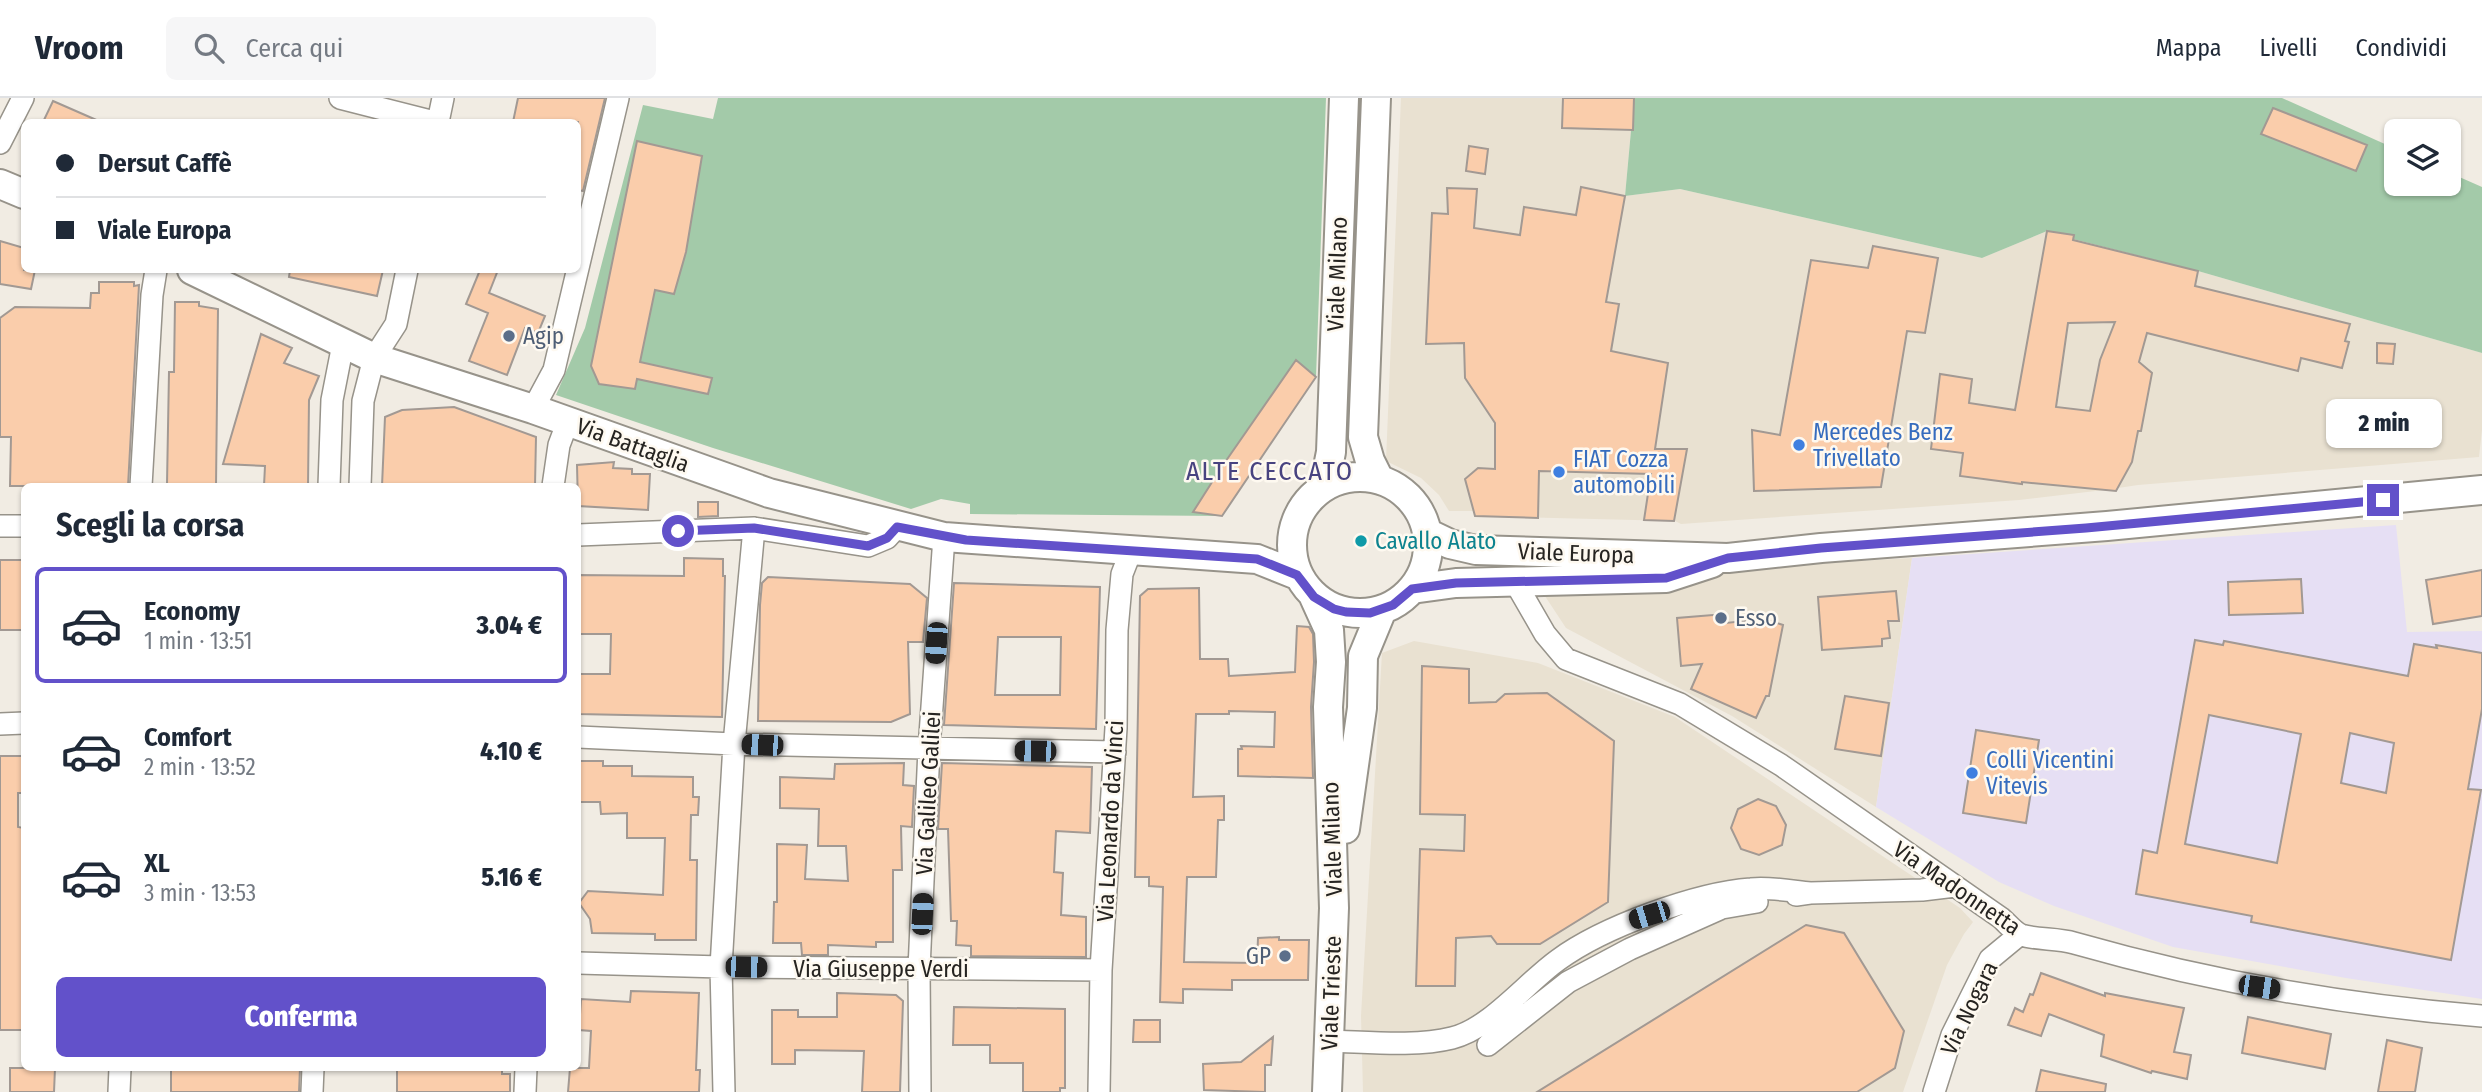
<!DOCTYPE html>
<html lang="it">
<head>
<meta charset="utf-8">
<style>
  :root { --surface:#fff; --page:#f6f6f7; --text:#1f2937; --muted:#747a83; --line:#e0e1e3; --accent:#6251ca }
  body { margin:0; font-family:"Fira Sans Condensed",sans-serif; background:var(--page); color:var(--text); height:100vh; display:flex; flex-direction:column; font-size:26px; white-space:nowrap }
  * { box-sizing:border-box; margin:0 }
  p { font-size:23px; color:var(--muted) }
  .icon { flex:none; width:38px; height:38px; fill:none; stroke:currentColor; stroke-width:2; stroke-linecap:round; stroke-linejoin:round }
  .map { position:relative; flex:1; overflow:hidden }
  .side { position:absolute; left:21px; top:385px; width:560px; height:588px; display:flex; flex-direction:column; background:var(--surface); border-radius:10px; box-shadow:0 2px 5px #0004 }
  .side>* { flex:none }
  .guide { position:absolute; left:21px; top:21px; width:560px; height:154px; border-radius:10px; box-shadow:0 2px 5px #0004; display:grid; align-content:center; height:154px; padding:0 35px; background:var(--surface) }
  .fabs { position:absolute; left:2384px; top:21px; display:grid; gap:14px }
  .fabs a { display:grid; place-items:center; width:77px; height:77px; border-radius:10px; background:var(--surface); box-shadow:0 2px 5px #0004; font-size:35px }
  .end { position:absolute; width:32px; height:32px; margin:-16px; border:9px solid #6251ca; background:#fff; box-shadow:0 0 0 4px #fff }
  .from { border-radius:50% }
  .bubble { position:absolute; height:49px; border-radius:10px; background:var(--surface); box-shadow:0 2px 5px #0004; font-size:23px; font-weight:800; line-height:49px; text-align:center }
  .car { position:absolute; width:21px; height:42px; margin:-21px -10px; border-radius:9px; box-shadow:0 0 5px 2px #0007; background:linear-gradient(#222 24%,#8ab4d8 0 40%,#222 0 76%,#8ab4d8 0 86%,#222 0) }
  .guide b { display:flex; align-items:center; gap:24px; height:66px; font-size:26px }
  .guide b+b { border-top:2px solid var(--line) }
  .guide i { width:18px; height:18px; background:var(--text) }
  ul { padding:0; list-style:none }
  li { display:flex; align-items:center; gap:21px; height:116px; margin:0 14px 10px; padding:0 21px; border:4px solid transparent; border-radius:10px }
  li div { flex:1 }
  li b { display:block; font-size:26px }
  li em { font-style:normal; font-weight:800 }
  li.active { border-color:var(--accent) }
  li>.icon { width:63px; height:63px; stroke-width:1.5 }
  h2 { padding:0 35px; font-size:32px; line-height:84px }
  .button { display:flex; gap:14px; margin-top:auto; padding:14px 35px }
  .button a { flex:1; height:80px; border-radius:10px; background:var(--accent); color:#fff; font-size:28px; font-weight:800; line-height:80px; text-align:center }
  header { display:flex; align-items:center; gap:42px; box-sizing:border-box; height:98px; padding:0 35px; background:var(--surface); border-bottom:2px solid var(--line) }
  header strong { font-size:33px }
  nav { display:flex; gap:38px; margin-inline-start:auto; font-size:24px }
  .search { width:490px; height:63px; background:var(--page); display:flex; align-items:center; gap:18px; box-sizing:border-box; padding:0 24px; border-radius:10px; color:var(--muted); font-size:26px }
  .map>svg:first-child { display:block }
  .built { fill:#e9e1d1 }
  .industrial { fill:#e6dff4 }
  .green { fill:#a3caa9 }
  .building { fill:#facdab; stroke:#a29993; stroke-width:2; fill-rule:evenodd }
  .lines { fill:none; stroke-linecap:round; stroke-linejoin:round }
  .street-casing { stroke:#97938a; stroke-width:24 }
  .secondary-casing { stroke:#97938a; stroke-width:32 }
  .street { stroke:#fff; stroke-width:21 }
  .secondary { stroke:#fff; stroke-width:28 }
  .route { stroke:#6251ca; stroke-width:9 }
  .service-dot { fill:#5c6f8a; stroke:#fef9f0; stroke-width:2.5 }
  .shop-dot { fill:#3f7fe0; stroke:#fef9f0; stroke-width:2.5 }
  .culture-dot { fill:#0f9aa8; stroke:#fef9f0; stroke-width:2.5 }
  .labels { text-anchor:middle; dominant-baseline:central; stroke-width:5; stroke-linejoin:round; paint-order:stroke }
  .street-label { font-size:23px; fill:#262421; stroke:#fef9f0 }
  .service-label { font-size:23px; fill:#4e5e75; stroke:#fef9f0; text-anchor:start }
  .shop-label { font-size:23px; fill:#366cbe; stroke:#fef9f0; text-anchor:start }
  .culture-label { font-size:23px; fill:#0d838f; stroke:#fef9f0; text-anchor:start }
  .quarter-label { font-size:26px; letter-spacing:2px; fill:#484380; stroke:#fef9f0 }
</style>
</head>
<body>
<header>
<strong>Vroom</strong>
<div class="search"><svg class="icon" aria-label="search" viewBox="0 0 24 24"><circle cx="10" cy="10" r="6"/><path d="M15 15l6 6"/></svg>Cerca qui</div>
<nav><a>Mappa</a><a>Livelli</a><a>Condividi</a></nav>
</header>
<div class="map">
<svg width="2482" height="994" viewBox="0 0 2482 994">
  <rect width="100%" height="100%" fill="#f1ece3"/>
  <path class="built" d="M 1401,0 L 1634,0 L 1625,98 L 1680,91 L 1982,160 L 2047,133 L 2074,137 L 2074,141 L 2198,173 L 2482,255 L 2482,332 L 2479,359 L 2138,387 L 2118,390 L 2116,393 L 2104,392 L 2019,402 L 1681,426 L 1675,423 L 1475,418 L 1473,413 L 1449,413 L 1439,397 L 1421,380 L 1386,363 Z
    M 1912,460 L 1876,709 L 1732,618 L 1566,530 L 1539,489 L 1682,473 Z
    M 1414,543 L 1538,565 L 1675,619 L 1960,810 L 1973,824 L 1964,836 L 1947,867 L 1903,994 L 1363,994 L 1361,918 L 1382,555 Z"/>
  <path class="industrial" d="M 2396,427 L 2407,534 L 2482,533 L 2482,901 L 2346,880 L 2173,849 L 2054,808 L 1999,784 L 1876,709 L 1912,460 Z"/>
  <path class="green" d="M 718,0 L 1326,0 L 1316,279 L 1222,418 L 970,416 L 970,406 L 941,401 L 911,411 L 713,350 L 556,297 L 585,230 L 643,7 L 713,21 Z
    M 1634,0 L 2282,0 L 2396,51 L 2396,86 L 2448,86 L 2448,74 L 2482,89 L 2482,255 L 2198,173 L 2073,141 L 2074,137 L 2047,133 L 1982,160 L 1680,91 L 1625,98 Z"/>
  <path class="building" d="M 518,0 L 605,0 L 583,93 L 578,92 L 578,24 L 513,24 Z
    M 1563,0 L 1634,0 L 1633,32 L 1562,30 Z
    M 53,3 L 101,24 L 43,24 Z
    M 2273,10 L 2367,47 L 2356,73 L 2261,36 Z
    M 637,43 L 702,58 L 686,154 L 674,196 L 655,192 L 640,264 L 712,280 L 708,296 L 637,281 L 635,291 L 599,286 L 591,268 Z
    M 1469,48 L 1488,51 L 1485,76 L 1466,73 Z
    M 1581,89 L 1625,98 L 1606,204 L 1619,206 L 1611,253 L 1668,265 L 1655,351 L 1687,351 L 1674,423 L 1644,422 L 1651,376 L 1539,373 L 1538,420 L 1475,418 L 1465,381 L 1478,370 L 1495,371 L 1495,325 L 1465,280 L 1464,245 L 1426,246 L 1432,115 L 1448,116 L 1447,90 L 1477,91 L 1474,130 L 1520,137 L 1524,109 L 1576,117 Z
    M 2047,133 L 2074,137 L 2073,142 L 2198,173 L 2195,188 L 2350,226 L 2345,243 L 2349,244 L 2342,270 L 2301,260 L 2298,273 L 2147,235 L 2139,264 L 2152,275 L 2141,333 L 2138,333 L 2132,364 L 2116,393 L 2022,384 L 2022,386 L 1960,378 L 1963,355 L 1931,351 L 1940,276 L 1972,281 L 1969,305 L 2015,312 ZM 2115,224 L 2100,262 L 2090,313 L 2056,309 L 2068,225 Z
    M 0,143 L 24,150 L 24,172 L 35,172 L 31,191 L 0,186 Z
    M 1873,148 L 1938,160 L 1925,235 L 1907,233 L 1881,389 L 1754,393 L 1752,332 L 1780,337 L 1811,162 L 1868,170 Z
    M 290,172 L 383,172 L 377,198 L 289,179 Z
    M 480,172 L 498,172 L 489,195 L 545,218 L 538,235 L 525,230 L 507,277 L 469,263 L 488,215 L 466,206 Z
    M 99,184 L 134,184 L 134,188 L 139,187 L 128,388 L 10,388 L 11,339 L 0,339 L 0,220 L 15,209 L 90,210 L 91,195 L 99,195 Z
    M 175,204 L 199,204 L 199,208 L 218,211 L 216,388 L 167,386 L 169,274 L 174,274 Z
    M 261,236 L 292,250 L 284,265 L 319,278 L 309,302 L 308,388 L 264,388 L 265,368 L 223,366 Z
    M 2377,245 L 2395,246 L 2393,266 L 2377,265 Z
    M 1296,262 L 1316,279 L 1282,329 L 1222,418 L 1193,414 L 1221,370 Z
    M 454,309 L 536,339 L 535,388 L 382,388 L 385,319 L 402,312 Z
    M 614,364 L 613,370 L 632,371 L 632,376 L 650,376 L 648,412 L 578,408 L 577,367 Z
    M 698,404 L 718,404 L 718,418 L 698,419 Z
    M 684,460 L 723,461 L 723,478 L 725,478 L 722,619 L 578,616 L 578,576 L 610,576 L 611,536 L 578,536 L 578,477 L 684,478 Z
    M 0,462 L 24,462 L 24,532 L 0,532 Z
    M 2482,472 L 2482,518 L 2433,526 L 2426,482 Z
    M 768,479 L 910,486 L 927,500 L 923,544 L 908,544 L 910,616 L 891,624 L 758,623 L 760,507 L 762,485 Z
    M 2301,481 L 2303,515 L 2229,517 L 2228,484 Z
    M 954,485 L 1100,489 L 1096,631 L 944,627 ZM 998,539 L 1061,539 L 1060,597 L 995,597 Z
    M 1199,490 L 1200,561 L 1228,561 L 1229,578 L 1295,574 L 1297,528 L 1309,529 L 1313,536 L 1314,564 L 1311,609 L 1313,680 L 1238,678 L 1238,651 L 1242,651 L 1241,648 L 1274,649 L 1275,614 L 1229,613 L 1229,616 L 1196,616 L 1193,699 L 1224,698 L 1224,722 L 1218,722 L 1216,779 L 1187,779 L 1184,864 L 1257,865 L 1258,840 L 1279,839 L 1279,842 L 1309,842 L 1308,882 L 1232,882 L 1232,892 L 1183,891 L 1183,905 L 1160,904 L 1163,789 L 1149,788 L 1149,779 L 1135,779 L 1140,498 L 1148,491 Z
    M 1896,493 L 1899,523 L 1888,523 L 1890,540 L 1882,541 L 1882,548 L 1822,552 L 1818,499 Z
    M 1725,516 L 1726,525 L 1764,521 L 1783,527 L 1769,598 L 1766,598 L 1756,620 L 1691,591 L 1702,566 L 1681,568 L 1677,520 Z
    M 2195,542 L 2223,547 L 2224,543 L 2408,578 L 2414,546 L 2437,550 L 2436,547 L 2482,555 L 2482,611 L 2468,691 L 2481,692 L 2451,862 L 2251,824 L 2252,818 L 2136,796 L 2143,752 L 2157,755 ZM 2209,617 L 2301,636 L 2277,765 L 2185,746 ZM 2350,635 L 2394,645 L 2386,695 L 2341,685 Z
    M 1422,568 L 1469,571 L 1469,605 L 1496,604 L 1505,596 L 1547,595 L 1614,643 L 1608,804 L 1540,846 L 1497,846 L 1491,838 L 1456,840 L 1455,888 L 1416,888 L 1420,751 L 1464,753 L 1465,717 L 1420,716 Z
    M 1845,598 L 1889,605 L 1881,658 L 1835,651 Z
    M 1976,632 L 2039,642 L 2026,725 L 1963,715 Z
    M 0,658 L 24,658 L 24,695 L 18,695 L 18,729 L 24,730 L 24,932 L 0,932 Z
    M 578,663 L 603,663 L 603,668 L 632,668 L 632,678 L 693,679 L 693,699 L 699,699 L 698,717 L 691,717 L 690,762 L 697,762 L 696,842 L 655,842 L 655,836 L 592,835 L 590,821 L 579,805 L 588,793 L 663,797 L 665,740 L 627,740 L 627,715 L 601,716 L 600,704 L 579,704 Z
    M 904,665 L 903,687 L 914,688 L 912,729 L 901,728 L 902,772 L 893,772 L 893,844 L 876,844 L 876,849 L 828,847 L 828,857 L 802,857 L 801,845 L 773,845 L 774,804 L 777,804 L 777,746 L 807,747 L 805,781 L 848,783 L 846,748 L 818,748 L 819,711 L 780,710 L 780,679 L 834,681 L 835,666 Z
    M 942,665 L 1092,669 L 1090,735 L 1056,733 L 1054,774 L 1063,775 L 1061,817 L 1086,819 L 1086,859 L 971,858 L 971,848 L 956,847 L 957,823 L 951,823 L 948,731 L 938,731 Z
    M 1758,701 L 1776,708 L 1786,727 L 1782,747 L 1759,757 L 1741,751 L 1731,730 L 1738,711 Z
    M 1806,827 L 1844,835 L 1904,933 L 1895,970 L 1857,994 L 1537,994 Z
    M 2041,875 L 2105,898 L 2105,895 L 2184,910 L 2174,954 L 2191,957 L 2187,981 L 2152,973 L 2151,975 L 2101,958 L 2104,937 L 2049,916 L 2041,938 L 2008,927 L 2015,910 L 2023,914 L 2030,896 L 2033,897 Z
    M 631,893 L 699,895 L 696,972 L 700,972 L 699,994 L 568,994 L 570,970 L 589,970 L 591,933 L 579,932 L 581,901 L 630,904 Z
    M 837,895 L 896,897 L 903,903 L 900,994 L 862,994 L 864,953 L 795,952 L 795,966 L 772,966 L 772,912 L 798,912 L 798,919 L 837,919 Z
    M 954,909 L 1065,911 L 1065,990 L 1060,990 L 1060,994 L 1023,994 L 1023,965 L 990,965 L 990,947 L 953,947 Z
    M 2248,919 L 2331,936 L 2325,971 L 2242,955 Z
    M 1134,922 L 1160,922 L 1160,944 L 1133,944 Z
    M 1273,939 L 1271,967 L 1265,967 L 1265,994 L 1204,992 L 1203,966 L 1241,964 Z
    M 2387,942 L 2422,950 L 2415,994 L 2378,994 Z
    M 10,970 L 55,970 L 54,994 L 10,994 Z
    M 171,970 L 300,970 L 299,994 L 171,994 Z
    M 397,970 L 502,970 L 502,976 L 510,976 L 510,994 L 397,994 Z
    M 2041,972 L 2106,986 L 2105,994 L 2036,994 Z"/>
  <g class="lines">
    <defs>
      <path id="street" d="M 340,0 L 434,24
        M 438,24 L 443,0
        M 0,45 L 23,0
        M 533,311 L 554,272 L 618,0
        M 141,388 L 152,197 L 156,172
        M 329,388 L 332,302 L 343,246
        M 360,388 L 363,303 L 374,260 L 396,226 L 407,172
        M 553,388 L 559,347 L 568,323
        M 0,428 L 24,428
        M 578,437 L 754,430 L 868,448 L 887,440 L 897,429
        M 1515,484 L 1545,536 L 1566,561 L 1680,606 L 1781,667 L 2001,820 C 2007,825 2014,834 2021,837 C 2038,842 2057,840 2074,845 C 2207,883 2344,907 2482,918
        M 0,626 L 24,625
        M 578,639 L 734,646 L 1115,654
        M 1796,797 L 1810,795 L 1922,792 L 1955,788
        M 578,865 L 721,869 L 1101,872
        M 1330,943 C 1368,944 1416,949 1452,940 C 1490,931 1527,884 1558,862 C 1603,829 1696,795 1751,791 C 1770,789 1791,793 1810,795
        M 1488,947 L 1568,884 L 1630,851 L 1722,810 L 1757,804
        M 119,994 L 120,970
        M 312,994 L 313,970
        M 525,994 L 526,970
        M 724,994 L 721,869 L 734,646 L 754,430
        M 920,994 L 919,871 L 929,651 L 944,439
        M 1099,994 L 1101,872 L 1116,630 L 1117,532 L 1122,476 L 1131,453
        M 1934,994 L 1952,937 L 1990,861 L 2019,837"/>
      <path id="secondary" d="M 1376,0 L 1363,339 L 1370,363 L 1379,381
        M 0,86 L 24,96
        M 192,172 L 374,260 L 533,311 L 769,395 L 944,439 L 1257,461 L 1297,477
        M1292 447a68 68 0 1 1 136 0a68 68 0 1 1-136 0Z
        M 1319,392 L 1327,374 L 1331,354 L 1344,0
        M 1427,435 L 1450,446 L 1476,452 L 1728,460 L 1821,450 L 2107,428 L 2482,392
        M 1412,491 L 1456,485 L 1666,480 L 1712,465
        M 1314,499 L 1329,532 L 1331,564 L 1328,609 L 1334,810 L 1327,994
        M 1345,731 L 1362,610 L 1363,558 L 1382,512"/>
    </defs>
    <use href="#street" class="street-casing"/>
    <use href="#secondary" class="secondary-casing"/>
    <use href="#street" class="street"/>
    <use href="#secondary" class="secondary"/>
  </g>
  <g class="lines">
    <path class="route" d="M 678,433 L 754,430 L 868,448 L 887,440 L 897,429 L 966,442 L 1257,461 L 1297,477 L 1314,499 L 1334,511 L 1346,514 L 1370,515 L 1393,507 L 1412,491 L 1456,485 L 1666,480 L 1728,460 L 1821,450 L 2086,430 L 2383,402"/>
  </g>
  <g class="service-dot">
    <circle cx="509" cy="238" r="7"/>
    <circle cx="1721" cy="520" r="7"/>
    <circle cx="1285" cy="858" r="7"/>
  </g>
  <g class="shop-dot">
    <circle cx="1799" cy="347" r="7"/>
    <circle cx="1559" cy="374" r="7"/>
    <circle cx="1972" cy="675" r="7"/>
  </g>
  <circle class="culture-dot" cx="1361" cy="443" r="7"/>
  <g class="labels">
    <g class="street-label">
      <text transform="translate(1337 176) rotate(-88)">Viale Milano</text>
      <text transform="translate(633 347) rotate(20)">Via Battaglia</text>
      <text transform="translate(1576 455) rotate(2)">Viale Europa</text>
      <text transform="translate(928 695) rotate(-87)">Via Galileo Galilei</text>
      <text transform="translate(1110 723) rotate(-87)">Via Leonardo da Vinci</text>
      <text transform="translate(1332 741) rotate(-92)">Viale Milano</text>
      <text transform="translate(1957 790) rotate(34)">Via Madonnetta</text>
      <text x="881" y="871">Via Giuseppe Verdi</text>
      <text transform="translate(1331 895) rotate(-88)">Viale Trieste</text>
      <text transform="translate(1969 910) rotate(-64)">Via Nogara</text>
    </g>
    <g class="service-label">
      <text x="523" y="238">Agip</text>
      <text x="1735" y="520">Esso</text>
      <text x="1271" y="858" text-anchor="end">GP</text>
    </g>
    <g class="shop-label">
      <text x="1813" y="334">Mercedes Benz<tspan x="1813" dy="26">Trivellato</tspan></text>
      <text x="1573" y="361">FIAT Cozza<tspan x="1573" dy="26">automobili</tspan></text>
      <text x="1986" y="662">Colli Vicentini<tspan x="1986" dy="26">Vitevis</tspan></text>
    </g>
    <g class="culture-label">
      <text x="1375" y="443">Cavallo Alato</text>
    </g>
    <g class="quarter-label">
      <text x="1270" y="373">ALTE CECCATO</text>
    </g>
  </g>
</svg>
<div class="fabs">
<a><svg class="icon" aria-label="layers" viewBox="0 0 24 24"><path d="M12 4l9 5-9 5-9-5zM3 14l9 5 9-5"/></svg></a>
</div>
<i class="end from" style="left:678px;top:433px"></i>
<i class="end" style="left:2383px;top:402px"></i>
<div class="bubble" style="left:2326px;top:301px;width:116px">2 min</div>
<i class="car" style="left:936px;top:545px;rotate:184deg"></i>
<i class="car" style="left:762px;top:647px;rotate:272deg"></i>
<i class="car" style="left:1035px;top:653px;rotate:271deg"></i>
<i class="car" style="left:922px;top:816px;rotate:3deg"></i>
<i class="car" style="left:1649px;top:817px;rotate:253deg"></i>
<i class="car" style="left:746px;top:869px;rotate:91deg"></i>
<i class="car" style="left:2259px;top:889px;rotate:98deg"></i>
<div class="guide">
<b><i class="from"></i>Dersut Caffè</b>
<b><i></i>Viale Europa</b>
</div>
<section class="side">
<h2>Scegli la corsa</h2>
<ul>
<li class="active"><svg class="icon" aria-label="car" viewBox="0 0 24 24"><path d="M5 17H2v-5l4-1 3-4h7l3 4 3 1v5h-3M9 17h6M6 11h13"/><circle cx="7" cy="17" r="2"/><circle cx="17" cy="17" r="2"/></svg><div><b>Economy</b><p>1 min · 13:51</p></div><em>3.04 €</em></li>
<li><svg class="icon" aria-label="car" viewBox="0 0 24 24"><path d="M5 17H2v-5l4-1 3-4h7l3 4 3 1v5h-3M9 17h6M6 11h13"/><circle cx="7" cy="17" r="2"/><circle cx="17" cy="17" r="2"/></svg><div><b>Comfort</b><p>2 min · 13:52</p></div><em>4.10 €</em></li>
<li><svg class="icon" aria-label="car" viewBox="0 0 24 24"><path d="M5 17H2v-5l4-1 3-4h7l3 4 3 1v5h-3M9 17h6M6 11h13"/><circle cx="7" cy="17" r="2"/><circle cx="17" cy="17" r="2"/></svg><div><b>XL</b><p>3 min · 13:53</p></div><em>5.16 €</em></li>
</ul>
<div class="button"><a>Conferma</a></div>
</section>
</div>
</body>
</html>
